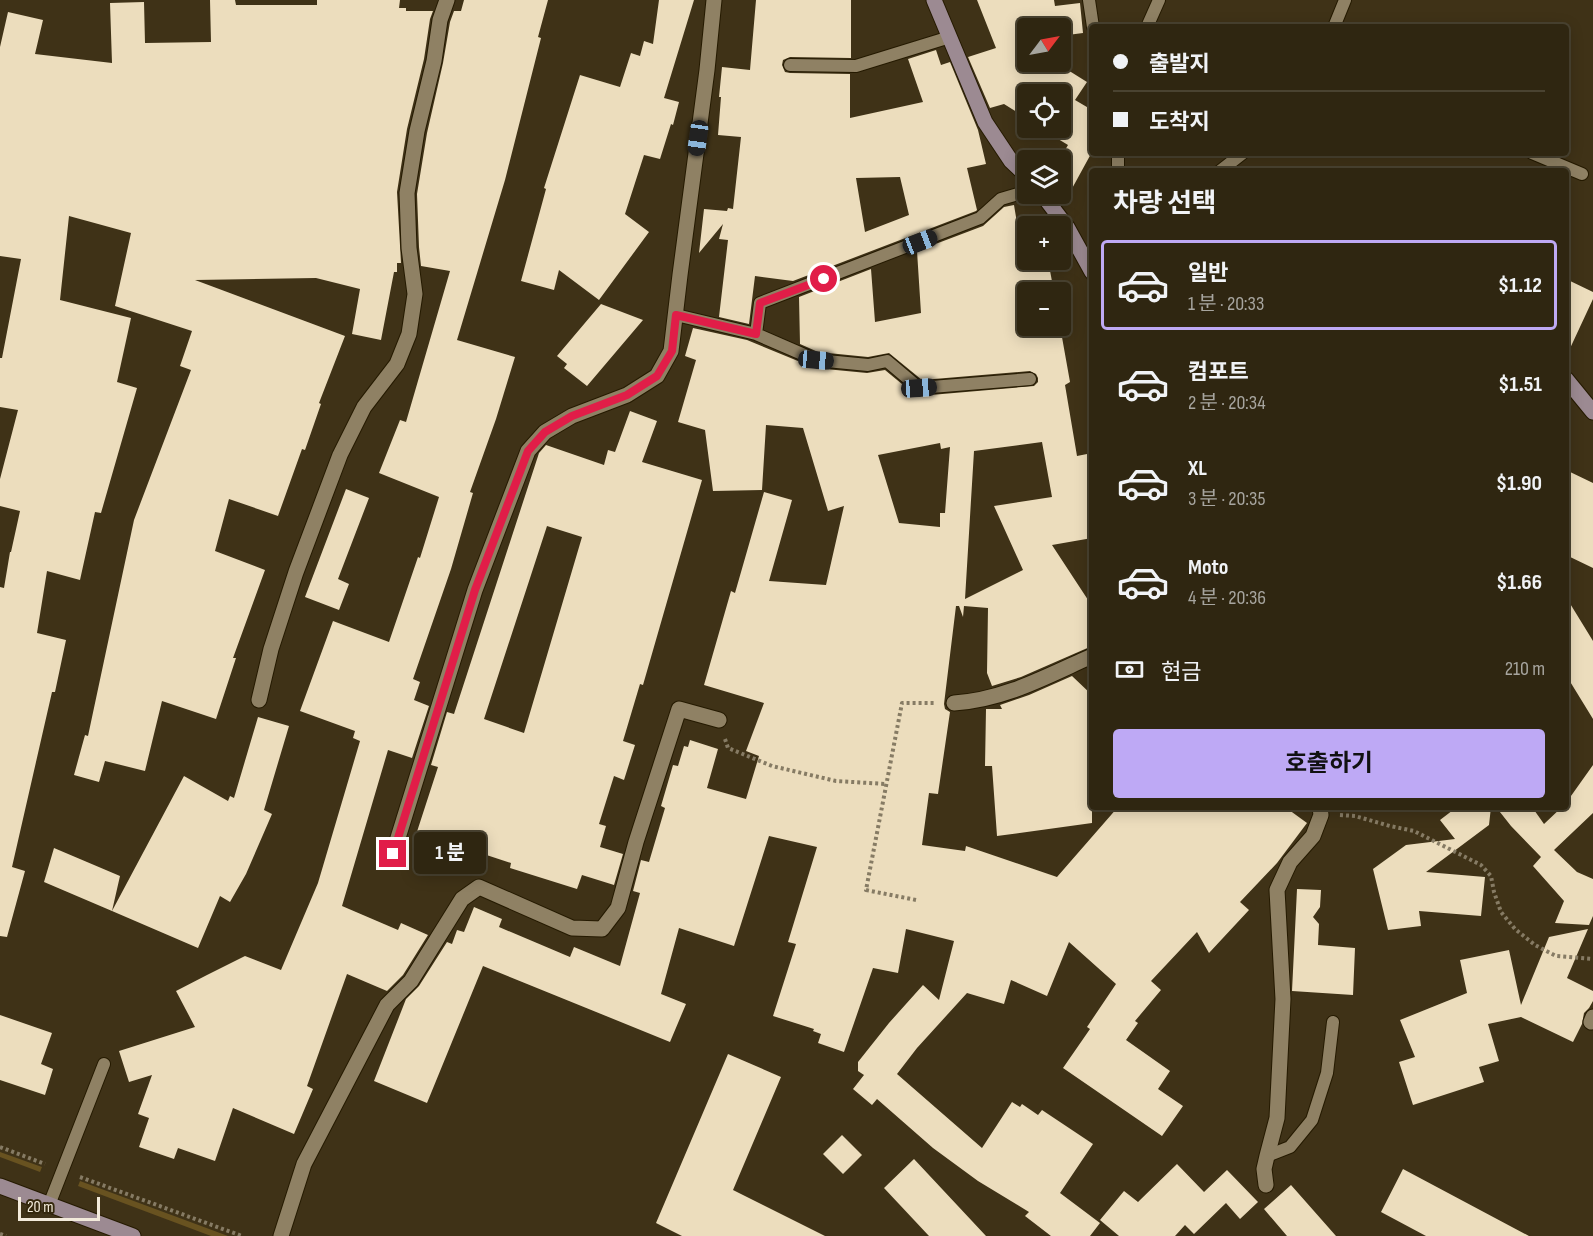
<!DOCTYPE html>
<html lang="ko">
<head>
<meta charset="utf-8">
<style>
  :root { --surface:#2f2611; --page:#3b321f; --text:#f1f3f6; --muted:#a7a59f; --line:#4a4331; --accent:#bea9f5 }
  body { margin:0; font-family:"Sofia Sans Condensed","Noto Sans KR",sans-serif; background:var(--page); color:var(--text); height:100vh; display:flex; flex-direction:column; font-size:22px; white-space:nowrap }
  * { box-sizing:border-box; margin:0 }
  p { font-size:20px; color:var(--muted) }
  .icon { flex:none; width:33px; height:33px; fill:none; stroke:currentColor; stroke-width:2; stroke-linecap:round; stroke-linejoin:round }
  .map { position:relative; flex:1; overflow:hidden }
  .panel { position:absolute; left:1089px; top:168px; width:480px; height:642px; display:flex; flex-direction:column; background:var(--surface); border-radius:6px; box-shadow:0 3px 15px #0003,0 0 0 2px var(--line) }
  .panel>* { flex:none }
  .guide { position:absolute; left:1089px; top:24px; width:480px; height:132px; border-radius:6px; box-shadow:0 3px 15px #0003,0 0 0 2px var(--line); display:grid; align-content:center; height:132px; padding:0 24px; background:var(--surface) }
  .needle { width:39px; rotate:58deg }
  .fabs { position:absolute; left:1017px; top:18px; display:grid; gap:12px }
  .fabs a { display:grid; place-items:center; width:54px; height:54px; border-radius:6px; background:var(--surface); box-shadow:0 3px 15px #0003,0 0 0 2px var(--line); font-size:30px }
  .scale { position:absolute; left:18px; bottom:15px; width:82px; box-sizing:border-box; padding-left:6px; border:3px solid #f3ebdb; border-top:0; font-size:16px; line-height:21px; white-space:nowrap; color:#f3ebdb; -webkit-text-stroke:4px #34280d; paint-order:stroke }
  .end { position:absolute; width:27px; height:27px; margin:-14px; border:8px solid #e11d48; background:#fff; box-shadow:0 0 0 3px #fff }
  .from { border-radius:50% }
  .bubble { position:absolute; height:42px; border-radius:6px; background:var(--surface); box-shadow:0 3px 15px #0003,0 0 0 2px var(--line); font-size:20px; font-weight:700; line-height:42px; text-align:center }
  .car { position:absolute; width:18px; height:36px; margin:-18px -9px; border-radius:8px; box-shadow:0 0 4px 2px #0007; background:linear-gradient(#222 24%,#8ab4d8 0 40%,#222 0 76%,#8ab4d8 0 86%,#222 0) }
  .guide b { display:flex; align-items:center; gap:21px; height:57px; font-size:22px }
  .guide b+b { border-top:2px solid var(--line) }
  .guide i { width:15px; height:15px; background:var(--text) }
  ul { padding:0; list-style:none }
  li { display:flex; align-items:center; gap:18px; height:90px; margin:0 12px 9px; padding:0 12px; border:3px solid transparent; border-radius:6px }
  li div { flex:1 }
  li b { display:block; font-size:22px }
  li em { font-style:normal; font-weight:700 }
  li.selected { border-color:var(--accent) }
  li>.icon { width:54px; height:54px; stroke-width:1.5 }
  h2 { padding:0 24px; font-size:27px; line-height:72px }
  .pay { display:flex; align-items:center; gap:15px; height:66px; padding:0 24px; font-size:22px }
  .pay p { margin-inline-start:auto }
  .button { display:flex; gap:12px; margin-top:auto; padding:12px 24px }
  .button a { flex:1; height:69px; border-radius:6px; background:var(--accent); color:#111; font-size:24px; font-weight:700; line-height:69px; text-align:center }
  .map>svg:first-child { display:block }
  .green { fill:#685220 }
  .building { fill:#ecddbd; fill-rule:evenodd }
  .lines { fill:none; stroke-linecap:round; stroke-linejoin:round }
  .lane-casing { stroke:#251a01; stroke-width:14 }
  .street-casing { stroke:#251a01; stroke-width:17 }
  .secondary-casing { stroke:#251a01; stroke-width:17 }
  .path { stroke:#867b64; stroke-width:4; stroke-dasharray:3 3; stroke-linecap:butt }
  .lane { stroke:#8f8164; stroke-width:12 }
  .street { stroke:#8f8164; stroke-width:15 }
  .secondary { stroke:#9c8a92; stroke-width:15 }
  .route { stroke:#e11d48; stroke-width:8 }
</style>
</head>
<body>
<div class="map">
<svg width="1593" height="1236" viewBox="0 0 1593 1236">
  <rect width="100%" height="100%" fill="#3f3217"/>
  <path class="green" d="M 0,1152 L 42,1167 L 40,1172 L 0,1157 Z
    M 80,1181 L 228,1236 L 211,1236 L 78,1186 Z"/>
  <path class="building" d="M 210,0 L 235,0 L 236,5 L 317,5 L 317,0 L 400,0 L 399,8 L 406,8 L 406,11 L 433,11 L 430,19 L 424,59 L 407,129 L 397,192 L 401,263 L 397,263 L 397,272 L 394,272 L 381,340 L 352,334 L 360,289 L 316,278 L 195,280 L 345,336 L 319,403 L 321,404 L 305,450 L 302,449 L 278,516 L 229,499 L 215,551 L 265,570 L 233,658 L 236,658 L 216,719 L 162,701 L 145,771 L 105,761 L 99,782 L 74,775 L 85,735 L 88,736 L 134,520 L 191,370 L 180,366 L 192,331 L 115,306 L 131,233 L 69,216 L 60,300 L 131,318 L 117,382 L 137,388 L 101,513 L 95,512 L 80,580 L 47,571 L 37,633 L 66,640 L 55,692 L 52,692 L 12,867 L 25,871 L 7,937 L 0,936 L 0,587 L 4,588 L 10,552 L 11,552 L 20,511 L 0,506 L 0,479 L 18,410 L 0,407 L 0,358 L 2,358 L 21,259 L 0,256 L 0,47 L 8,12 L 43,20 L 35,54 L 112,63 L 110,3 L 144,2 L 145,43 L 211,42 Z
    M 464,0 L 548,0 L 538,37 L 541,38 L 505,180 L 457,340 L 515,357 L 496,419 L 470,492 L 473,493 L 451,569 L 413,679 L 420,682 L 414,700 L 429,706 L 412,758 L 388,750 L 342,906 L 398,930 L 401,923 L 428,935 L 403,975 L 387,991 L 347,974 L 307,1086 L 313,1089 L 294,1134 L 233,1108 L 215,1161 L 178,1148 L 174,1159 L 139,1147 L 149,1118 L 138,1114 L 152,1075 L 129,1082 L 119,1051 L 195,1027 L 176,991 L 207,975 L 245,956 L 281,970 L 318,883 L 360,741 L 353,738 L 355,731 L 300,711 L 333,621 L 389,642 L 418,557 L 420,558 L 439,497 L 379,473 L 400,420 L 406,422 L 450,271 L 421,266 L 419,247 L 417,194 L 427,133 L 443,63 L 450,22 L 454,11 L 461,11 Z
    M 659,0 L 694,0 L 664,98 L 679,102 L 673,125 L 671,124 L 660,159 L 644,155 L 625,214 L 649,232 L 599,300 L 559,270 L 554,290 L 521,281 L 546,189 L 544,188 L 580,75 L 620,87 L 631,53 L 640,56 L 644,41 L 653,44 Z
    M 756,0 L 851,0 L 851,58 L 790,57 L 783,60 L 782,65 L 785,72 L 790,73 L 850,74 L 850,118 L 923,102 L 908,59 L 936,50 L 941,65 L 950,62 L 978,130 L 986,164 L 967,168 L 977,210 L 976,211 L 793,281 L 755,276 L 749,324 L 719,317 L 728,240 L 719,239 L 723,224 L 699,253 L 704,209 L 727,211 L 728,208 L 733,209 L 741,137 L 718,135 L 721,97 L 719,97 L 722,67 L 750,70 ZM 900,177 L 909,215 L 865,232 L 856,178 Z
    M 977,0 L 1054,0 L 1055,6 L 1080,3 L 1083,33 L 1060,36 L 1060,28 L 1028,28 L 1028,39 L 1021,40 L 1028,44 L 1028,62 L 1055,62 L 1087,82 L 1075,100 L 1092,110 L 1092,152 L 1063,205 L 1060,202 L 1060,159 L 1068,145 L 1040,128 L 1060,128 L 1060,94 L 1028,94 L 1028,119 L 1004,104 L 990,108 L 968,57 L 996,48 Z
    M 1014,205 L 1019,235 L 1028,234 L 1028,260 L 1048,260 L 1054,292 L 1028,292 L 1028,326 L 1060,326 L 1070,382 L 1065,385 L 1077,456 L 1092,453 L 1092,538 L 1052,545 L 1092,606 L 1092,646 L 1021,677 L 992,686 L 987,673 L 988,608 L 964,606 L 963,617 L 959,606 L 956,606 L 944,704 L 945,709 L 950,712 L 938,794 L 929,793 L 922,845 L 965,851 L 966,846 L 1057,877 L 1118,807 L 1285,807 L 1307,823 L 1277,863 L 1240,902 L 1249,910 L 1209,953 L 1197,932 L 1151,981 L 1161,990 L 1135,1021 L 1138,1023 L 1126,1040 L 1170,1071 L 1158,1089 L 1183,1106 L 1162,1136 L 1063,1068 L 1090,1029 L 1087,1027 L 1116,984 L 1069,942 L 1047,996 L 1011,980 L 1004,1004 L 967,993 L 917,1048 L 897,1074 L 982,1148 L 1012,1102 L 1020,1107 L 1022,1104 L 1038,1115 L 1042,1110 L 1093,1144 L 1060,1193 L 1100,1223 L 1090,1236 L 1051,1236 L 1025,1216 L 1029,1212 L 978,1181 L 933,1148 L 877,1099 L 872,1105 L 853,1089 L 864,1075 L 858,1071 L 858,1062 L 889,1023 L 923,985 L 939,1000 L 954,941 L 906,929 L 898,973 L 873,968 L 844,1052 L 818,1043 L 821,1034 L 813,1031 L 814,1029 L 773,1016 L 796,944 L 788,942 L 817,847 L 769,836 L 734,946 L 679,928 L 661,994 L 686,1004 L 670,1042 L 483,966 L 427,1103 L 374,1081 L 406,999 L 419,986 L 447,942 L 452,944 L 457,930 L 464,932 L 474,907 L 502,919 L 499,927 L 570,957 L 574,947 L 620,966 L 640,893 L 633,891 L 641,860 L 649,862 L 665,808 L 661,806 L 673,765 L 678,766 L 684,746 L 688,747 L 690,740 L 718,749 L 707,788 L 746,799 L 759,756 L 746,751 L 764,703 L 704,685 L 731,591 L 735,593 L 764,492 L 792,500 L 769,581 L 826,585 L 844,506 L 828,511 L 803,428 L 766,425 L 762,490 L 713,491 L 705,430 L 678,422 L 696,360 L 685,356 L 693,328 L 747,340 L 815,368 L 867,373 L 885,370 L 914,394 L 919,396 L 1034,386 L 1038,382 L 1038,378 L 1036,374 L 1030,371 L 922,380 L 889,353 L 868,357 L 818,352 L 800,344 L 799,297 L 871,269 L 875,322 L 921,313 L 917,251 L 983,226 L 1004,207 ZM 1042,442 L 1052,497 L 994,506 L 1023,570 L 965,599 L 974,451 ZM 940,443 L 941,449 L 950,447 L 945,513 L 940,513 L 940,527 L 899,523 L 878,455 Z
    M 1566,279 L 1593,292 L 1593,299 L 1566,357 Z
    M 601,304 L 643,320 L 587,386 L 564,368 L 567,364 L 557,356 Z
    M 630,411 L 657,421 L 642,462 L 702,480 L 643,685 L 640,684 L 623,741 L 635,745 L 624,780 L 614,776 L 599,824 L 606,826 L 600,847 L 623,854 L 614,885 L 582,875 L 577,889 L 510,868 L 511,863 L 447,842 L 442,857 L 412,847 L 438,767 L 431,765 L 447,712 L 454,714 L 539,453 L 546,445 L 604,465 L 608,450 L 615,452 ZM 547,526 L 582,537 L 524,733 L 484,719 Z
    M 1566,470 L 1593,483 L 1593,568 L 1566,555 Z
    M 346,489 L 369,498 L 338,579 L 349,584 L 339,610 L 305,597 Z
    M 1566,597 L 1593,641 L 1593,719 L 1566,675 Z
    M 1072,676 L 1092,695 L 1092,823 L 997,836 L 992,766 L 985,766 L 986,709 L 1002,709 L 1000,705 L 1029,695 Z
    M 258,717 L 289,726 L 264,810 L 272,814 L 246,874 L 230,902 L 220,896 L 198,948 L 112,911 L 184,776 L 228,801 L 230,796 L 234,798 Z
    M 1593,765 L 1593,813 L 1554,850 L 1577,872 L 1593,879 L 1593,916 L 1589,925 L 1555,923 L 1564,901 L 1533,866 L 1541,857 L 1511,826 L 1496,807 L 1532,807 L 1544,824 L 1562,807 L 1566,807 L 1566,803 Z
    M 1457,807 L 1491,807 L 1489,825 L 1426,872 L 1485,877 L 1481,916 L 1419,911 L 1421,926 L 1388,930 L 1373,869 L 1406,845 L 1455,839 L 1440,820 Z
    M 54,848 L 120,876 L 112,911 L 44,882 Z
    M 1297,889 L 1321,890 L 1320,907 L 1313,917 L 1319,924 L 1318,945 L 1355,948 L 1353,995 L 1292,991 Z
    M 1588,929 L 1567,978 L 1593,991 L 1593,1001 L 1589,1008 L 1584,1013 L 1582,1024 L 1573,1042 L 1521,1017 L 1488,1024 L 1499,1061 L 1479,1067 L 1484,1082 L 1413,1105 L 1399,1062 L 1415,1057 L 1400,1020 L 1467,993 L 1460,960 L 1509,950 L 1521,1005 L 1549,937 Z
    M 0,1015 L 52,1033 L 41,1064 L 53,1069 L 45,1095 L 0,1080 Z
    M 728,1054 L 781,1077 L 733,1190 L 825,1236 L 682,1236 L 656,1223 Z
    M 842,1135 L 862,1155 L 843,1174 L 823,1154 Z
    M 914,1159 L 986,1236 L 929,1236 L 884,1188 Z
    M 1177,1164 L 1204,1192 L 1227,1170 L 1258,1202 L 1240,1219 L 1226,1203 L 1194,1234 L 1185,1225 L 1175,1236 L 1119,1236 L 1100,1220 L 1124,1191 L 1138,1202 Z
    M 1403,1169 L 1529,1236 L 1426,1236 L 1381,1212 Z
    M 1291,1185 L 1336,1236 L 1287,1236 L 1264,1209 Z"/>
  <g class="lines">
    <defs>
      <path id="lane" d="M 1089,0 L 1093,27
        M 1147,27 L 1159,0
        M 1334,27 L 1345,0
        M 790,65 L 856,66 L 950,37
        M 1532,153 L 1582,174
        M 1118,171 L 1118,153
        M 1220,171 L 1243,153
        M 676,315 L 756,334 L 816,360 L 868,365 L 887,361 L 919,388 L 1030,379
        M 756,334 L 760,303 L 980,218 L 1001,199 L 1028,191
        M 1267,1156 L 1290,1147 L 1312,1120 L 1327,1073 L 1333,1022
        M 49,1205 L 104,1064"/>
      <path id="street" d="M 259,700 L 271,649 L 296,572 L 340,455 L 364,407 L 397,364 L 409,334 L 415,294 L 409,248 L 407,193 L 417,131 L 434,61 L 440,20 L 447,0
        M 954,703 C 1004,700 1047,676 1092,656
        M 393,854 L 475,590 L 528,451 L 545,432 L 572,416 L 627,395 L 657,376 L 671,351 L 680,275 L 707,70 L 714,0
        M 1591,1022 L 1593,1017
        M 1266,1185 L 1264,1169 L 1267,1156 L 1277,1118 L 1283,999 L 1277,890 L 1290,862 L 1313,836 L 1321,815 L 1320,807
        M 281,1236 L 304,1164 L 387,1005 L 411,981 L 462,899 L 479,887 L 572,928 L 602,929 L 618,908 L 636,842 L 679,709 L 719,720"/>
      <path id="secondary" d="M 934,0 L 985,122 L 1011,161 L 1028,177
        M 1042,194 L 1067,227 L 1092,272
        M 1566,379 L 1593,412
        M 0,1186 L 133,1236"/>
    </defs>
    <use href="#lane" class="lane-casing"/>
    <use href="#street" class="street-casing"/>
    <use href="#secondary" class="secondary-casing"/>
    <path class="path" d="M 725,739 L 728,748 L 772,766 L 836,781 L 886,784
      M 1340,815 L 1355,816 L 1390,826 L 1414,831 L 1481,865 L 1491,876 L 1494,892 L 1501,912 L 1515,929 L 1535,945 L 1556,956 L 1593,959
      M 916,900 L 866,890 L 902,703 L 936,703
      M 0,1147 L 45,1164
      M 80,1177 L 242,1236
      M 0,1234 L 6,1236"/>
    <use href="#lane" class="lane"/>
    <use href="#street" class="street"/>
    <use href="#secondary" class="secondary"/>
  </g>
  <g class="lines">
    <path class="route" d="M 393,854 L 475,590 L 528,451 L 545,432 L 572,416 L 627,395 L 657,376 L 672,351 L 676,315 L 756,334 L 760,303 L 824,279"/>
  </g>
</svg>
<div class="fabs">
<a><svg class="needle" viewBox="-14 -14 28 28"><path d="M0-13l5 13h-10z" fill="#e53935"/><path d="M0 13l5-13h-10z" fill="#a7a59f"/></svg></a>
<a><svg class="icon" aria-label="locate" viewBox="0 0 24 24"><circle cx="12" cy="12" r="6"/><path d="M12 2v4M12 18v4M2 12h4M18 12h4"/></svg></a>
<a><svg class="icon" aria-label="layers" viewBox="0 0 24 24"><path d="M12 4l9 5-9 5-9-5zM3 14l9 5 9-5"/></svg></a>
<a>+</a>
<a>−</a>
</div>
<div class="scale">20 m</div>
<i class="end from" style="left:824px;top:279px"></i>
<i class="end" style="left:393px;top:854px"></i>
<div class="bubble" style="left:414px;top:832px;width:72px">1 분</div>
<i class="car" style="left:698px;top:138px;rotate:188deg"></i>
<i class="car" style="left:920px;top:242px;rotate:69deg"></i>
<i class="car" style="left:816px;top:360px;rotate:95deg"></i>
<i class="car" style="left:919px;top:388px;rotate:86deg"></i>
<div class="guide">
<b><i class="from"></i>출발지</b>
<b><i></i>도착지</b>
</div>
<section class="panel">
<h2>차량 선택</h2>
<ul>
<li class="selected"><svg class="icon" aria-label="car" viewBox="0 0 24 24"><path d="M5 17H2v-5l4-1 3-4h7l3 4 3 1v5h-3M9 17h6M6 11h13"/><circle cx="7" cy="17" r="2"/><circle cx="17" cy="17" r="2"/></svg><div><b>일반</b><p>1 분 · 20:33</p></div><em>$1.12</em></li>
<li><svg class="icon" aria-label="car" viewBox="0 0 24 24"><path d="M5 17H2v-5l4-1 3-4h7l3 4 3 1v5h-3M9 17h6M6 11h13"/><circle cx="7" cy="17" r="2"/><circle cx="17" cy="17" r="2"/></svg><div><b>컴포트</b><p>2 분 · 20:34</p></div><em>$1.51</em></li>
<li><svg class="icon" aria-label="car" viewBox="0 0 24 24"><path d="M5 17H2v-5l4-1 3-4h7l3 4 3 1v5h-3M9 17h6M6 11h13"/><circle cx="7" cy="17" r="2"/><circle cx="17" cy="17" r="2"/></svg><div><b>XL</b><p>3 분 · 20:35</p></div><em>$1.90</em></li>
<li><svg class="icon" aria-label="car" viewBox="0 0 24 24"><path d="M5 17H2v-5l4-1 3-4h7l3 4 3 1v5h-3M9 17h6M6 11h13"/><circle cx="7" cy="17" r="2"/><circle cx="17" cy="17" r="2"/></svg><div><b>Moto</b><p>4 분 · 20:36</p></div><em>$1.66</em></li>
</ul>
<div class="pay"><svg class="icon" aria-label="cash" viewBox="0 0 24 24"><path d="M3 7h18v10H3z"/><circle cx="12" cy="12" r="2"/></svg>현금<p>210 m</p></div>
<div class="button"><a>호출하기</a></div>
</section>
</div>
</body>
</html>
